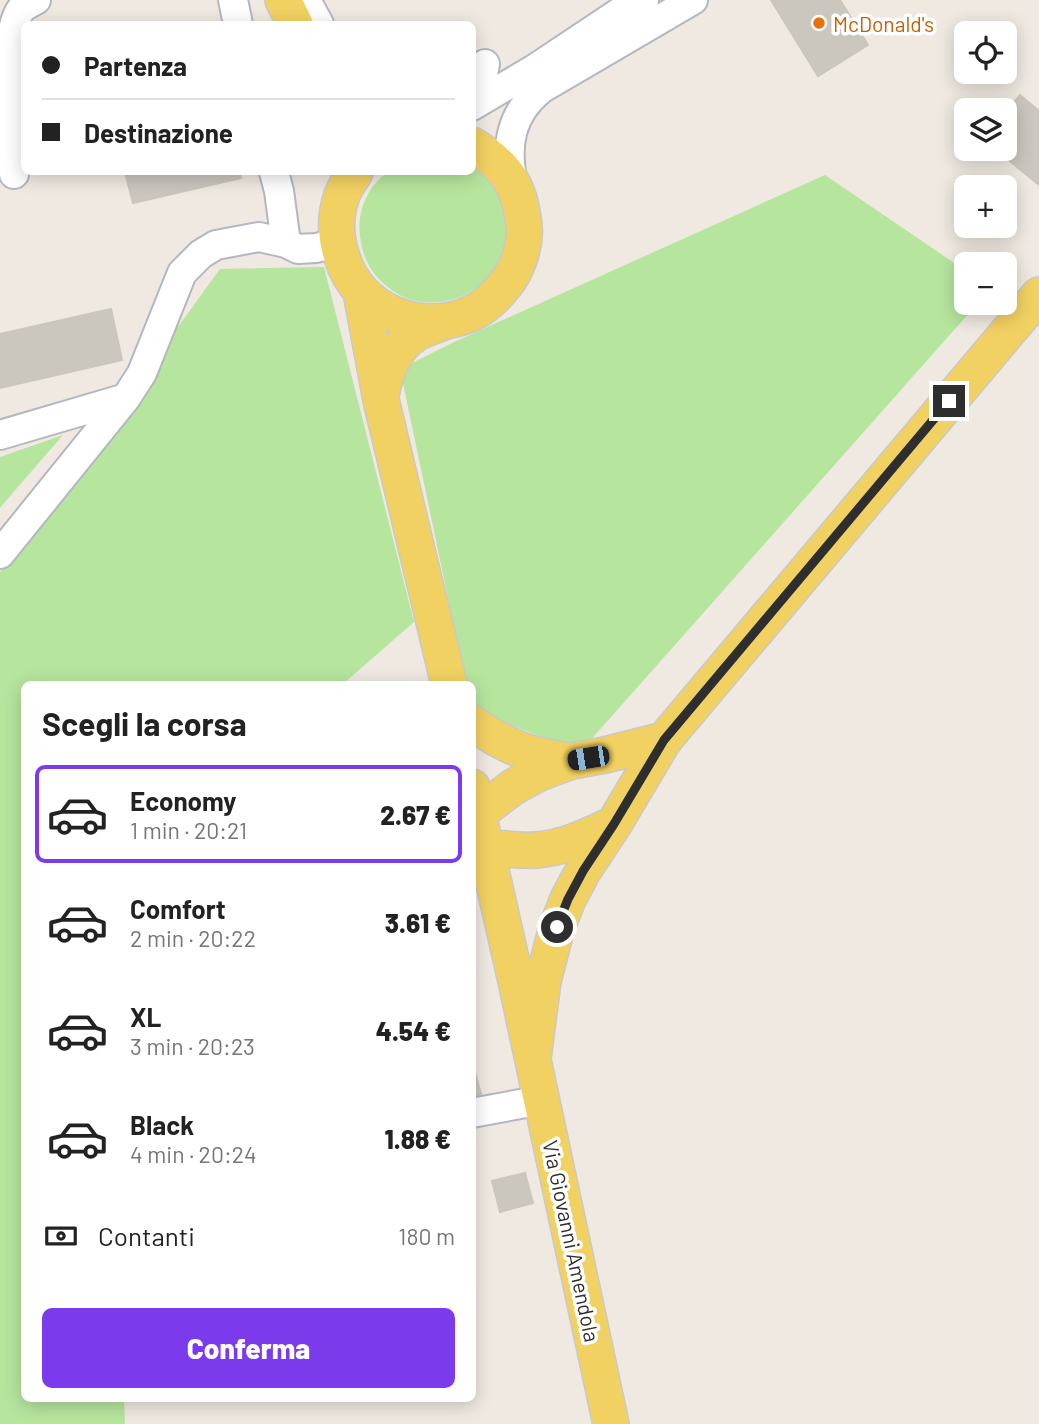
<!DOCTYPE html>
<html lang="it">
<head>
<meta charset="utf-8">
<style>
  :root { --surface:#fff; --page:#f2f2f2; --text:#222; --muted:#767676; --line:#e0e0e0; --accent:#7c3aed }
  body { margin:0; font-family:Barlow,sans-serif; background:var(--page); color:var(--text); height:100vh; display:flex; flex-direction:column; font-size:26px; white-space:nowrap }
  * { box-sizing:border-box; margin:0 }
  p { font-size:23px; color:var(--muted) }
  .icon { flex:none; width:38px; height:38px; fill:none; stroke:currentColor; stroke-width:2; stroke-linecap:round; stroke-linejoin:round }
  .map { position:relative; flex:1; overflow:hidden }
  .drawer { position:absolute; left:21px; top:681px; width:455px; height:721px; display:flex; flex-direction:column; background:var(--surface); border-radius:10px; box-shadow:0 4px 18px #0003 }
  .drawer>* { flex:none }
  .hud { position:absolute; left:21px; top:21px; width:455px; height:154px; border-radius:10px; box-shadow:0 4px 18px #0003; display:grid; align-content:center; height:154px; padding:0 21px; background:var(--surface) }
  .tools { position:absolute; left:954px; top:21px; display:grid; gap:14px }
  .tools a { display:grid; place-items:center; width:63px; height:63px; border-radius:10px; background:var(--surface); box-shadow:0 4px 18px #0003; font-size:35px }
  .end { position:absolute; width:32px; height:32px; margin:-16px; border:9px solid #2e2e2e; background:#fff; box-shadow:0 0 0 4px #fff }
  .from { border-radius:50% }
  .car { position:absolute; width:21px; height:42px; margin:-21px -10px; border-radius:9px; box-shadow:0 0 5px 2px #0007; background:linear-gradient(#222 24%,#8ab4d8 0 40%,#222 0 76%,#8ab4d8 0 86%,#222 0) }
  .hud b { display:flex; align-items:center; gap:24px; height:66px; font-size:26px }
  .hud b+b { border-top:2px solid var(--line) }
  .hud i { width:18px; height:18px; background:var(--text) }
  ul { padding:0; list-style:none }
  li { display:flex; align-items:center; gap:21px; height:98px; margin:0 14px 10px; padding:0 7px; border:4px solid transparent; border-radius:10px }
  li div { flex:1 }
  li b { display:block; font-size:26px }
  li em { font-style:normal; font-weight:800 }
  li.selected { border-color:var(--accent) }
  li>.icon { width:63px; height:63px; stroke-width:1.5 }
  h2 { padding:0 21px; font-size:32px; line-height:84px }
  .pay { display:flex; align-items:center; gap:18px; height:77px; padding:0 21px; font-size:26px }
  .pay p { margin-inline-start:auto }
  .action { display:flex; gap:14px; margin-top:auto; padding:14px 21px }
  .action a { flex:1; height:80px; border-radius:10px; background:var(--accent); color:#fff; font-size:28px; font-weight:800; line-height:80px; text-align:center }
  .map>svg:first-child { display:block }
  .green { fill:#b6e59e }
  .building { fill:#cbc7bf; stroke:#cbc5ba; stroke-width:2 }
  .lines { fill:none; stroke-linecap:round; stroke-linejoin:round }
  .minor-casing { stroke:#b4b7c1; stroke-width:32 }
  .major-casing { stroke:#c9c9c9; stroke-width:38 }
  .minor { stroke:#fff; stroke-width:28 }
  .major { stroke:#f2d163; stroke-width:35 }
  .route { stroke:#2e2e2e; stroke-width:9 }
  .food-dot { fill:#e8710a; stroke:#fff; stroke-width:2.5 }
  .labels { text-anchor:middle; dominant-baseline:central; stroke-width:7; stroke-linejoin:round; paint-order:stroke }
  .food-label { font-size:21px; fill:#c56008; stroke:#fff; text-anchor:start }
  .street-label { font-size:21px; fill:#2e2e2e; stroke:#fff }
</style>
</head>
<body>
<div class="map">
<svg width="1039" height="1424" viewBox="0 0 1039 1424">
  <rect width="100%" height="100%" fill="#efe9e1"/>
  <path class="green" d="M 473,168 C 478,172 484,176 489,181 C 497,191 502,203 504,215 C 521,284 433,331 383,283 C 369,270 362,255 360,236 C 357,211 367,187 388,172 L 472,172 Z
    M 825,175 L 966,271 L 966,303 L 978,303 L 580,752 L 473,710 L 472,684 L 466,684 L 400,369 L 454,342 Z
    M 324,267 L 414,622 L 343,684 L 24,684 L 24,1398 L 124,1398 L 125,1424 L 0,1424 L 0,572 L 220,269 Z
    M 63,435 L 4,503 L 0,508 L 0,457 Z"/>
  <path class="building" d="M 771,0 L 840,0 L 868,45 L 818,76 Z
    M 1020,95 L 1039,111 L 1039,185 L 995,149 L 1004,149 L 1004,114 Z
    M 125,172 L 239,172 L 241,178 L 133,203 Z
    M 111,309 L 122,360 L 0,388 L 0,334 Z
    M 472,1062 L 481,1094 L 472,1097 Z
    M 525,1173 L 533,1203 L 500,1212 L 492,1181 Z"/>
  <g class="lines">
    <defs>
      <path id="minor" d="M 233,0 L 238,24
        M 306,0 L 319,24
        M 472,104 L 482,80 L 485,64
        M 472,106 L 536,68 L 623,10 L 644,0
        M 274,172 L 279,191 L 286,243
        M 14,174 C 11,138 0,34 22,8 C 26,5 32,2 36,0
        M 513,183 C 505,146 510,114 541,89 L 693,0
        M 0,435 L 126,398
        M 0,554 L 126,398 L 142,373 L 182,273 L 201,254 L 216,245 L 259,237 L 286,243 L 298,249 L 316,248 L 337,243
        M 472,1113 L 542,1100"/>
      <path id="major" d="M 283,0 L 295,24
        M 355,172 C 351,179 345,187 342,195 C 335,215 335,237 342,257 C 358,311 421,337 472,313 C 485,307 495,297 504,286 C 517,271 526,246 524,226 C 520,186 507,166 472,145
        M 361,292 L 381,400 L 449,684
        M 381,396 C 385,372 395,346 417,333 C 426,328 436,325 444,322
        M 472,723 C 508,748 530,756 572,761
        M 472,787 L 516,981 L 611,1424
        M 479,813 L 513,787 L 539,773 L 572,761 L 605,755 L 664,740
        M 486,847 C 503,849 520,851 536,850 C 564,848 589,836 614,824
        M 533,1058 L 543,981 L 557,927 L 568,899 L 583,871 L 614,824 L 664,740 L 1039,295"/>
    </defs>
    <use href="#minor" class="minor-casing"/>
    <use href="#major" class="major-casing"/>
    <use href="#minor" class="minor"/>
    <use href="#major" class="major"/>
  </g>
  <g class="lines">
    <path class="route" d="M 557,927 L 568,899 L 583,871 L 614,824 L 664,740 L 949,401"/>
  </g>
  <circle class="food-dot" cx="819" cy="23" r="7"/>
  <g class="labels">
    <g class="food-label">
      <text x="833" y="23">McDonald's</text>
    </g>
    <g class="street-label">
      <text transform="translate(572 1241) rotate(78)">Via Giovanni Amendola</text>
    </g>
  </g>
</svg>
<div class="tools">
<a><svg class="icon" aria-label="locate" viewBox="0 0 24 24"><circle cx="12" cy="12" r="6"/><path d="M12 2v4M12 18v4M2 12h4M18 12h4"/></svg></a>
<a><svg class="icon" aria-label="layers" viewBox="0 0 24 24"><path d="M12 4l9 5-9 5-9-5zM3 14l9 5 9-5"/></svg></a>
<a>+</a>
<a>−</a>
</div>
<i class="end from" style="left:557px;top:927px"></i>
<i class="end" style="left:949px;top:401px"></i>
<i class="car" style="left:588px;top:758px;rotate:261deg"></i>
<div class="hud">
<b><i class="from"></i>Partenza</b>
<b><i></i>Destinazione</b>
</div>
<section class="drawer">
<h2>Scegli la corsa</h2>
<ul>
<li class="selected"><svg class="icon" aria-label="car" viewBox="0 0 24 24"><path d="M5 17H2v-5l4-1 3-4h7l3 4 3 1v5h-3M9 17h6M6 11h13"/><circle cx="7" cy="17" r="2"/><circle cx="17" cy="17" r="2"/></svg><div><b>Economy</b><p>1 min · 20:21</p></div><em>2.67 €</em></li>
<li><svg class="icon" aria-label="car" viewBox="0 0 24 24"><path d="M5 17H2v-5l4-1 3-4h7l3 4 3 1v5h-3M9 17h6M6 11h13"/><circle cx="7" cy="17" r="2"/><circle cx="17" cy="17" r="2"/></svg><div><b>Comfort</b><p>2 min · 20:22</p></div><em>3.61 €</em></li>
<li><svg class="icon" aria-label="car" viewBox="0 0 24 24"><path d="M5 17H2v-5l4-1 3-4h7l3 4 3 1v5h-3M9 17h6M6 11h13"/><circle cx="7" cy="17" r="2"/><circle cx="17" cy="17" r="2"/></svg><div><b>XL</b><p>3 min · 20:23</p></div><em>4.54 €</em></li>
<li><svg class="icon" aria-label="car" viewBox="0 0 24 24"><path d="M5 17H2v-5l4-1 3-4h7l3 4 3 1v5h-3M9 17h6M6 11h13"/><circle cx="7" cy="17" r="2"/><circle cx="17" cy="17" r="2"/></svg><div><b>Black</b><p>4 min · 20:24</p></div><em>1.88 €</em></li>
</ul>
<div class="pay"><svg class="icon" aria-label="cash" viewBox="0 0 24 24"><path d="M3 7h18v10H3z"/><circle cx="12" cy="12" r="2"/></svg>Contanti<p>180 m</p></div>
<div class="action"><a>Conferma</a></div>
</section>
</div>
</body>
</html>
